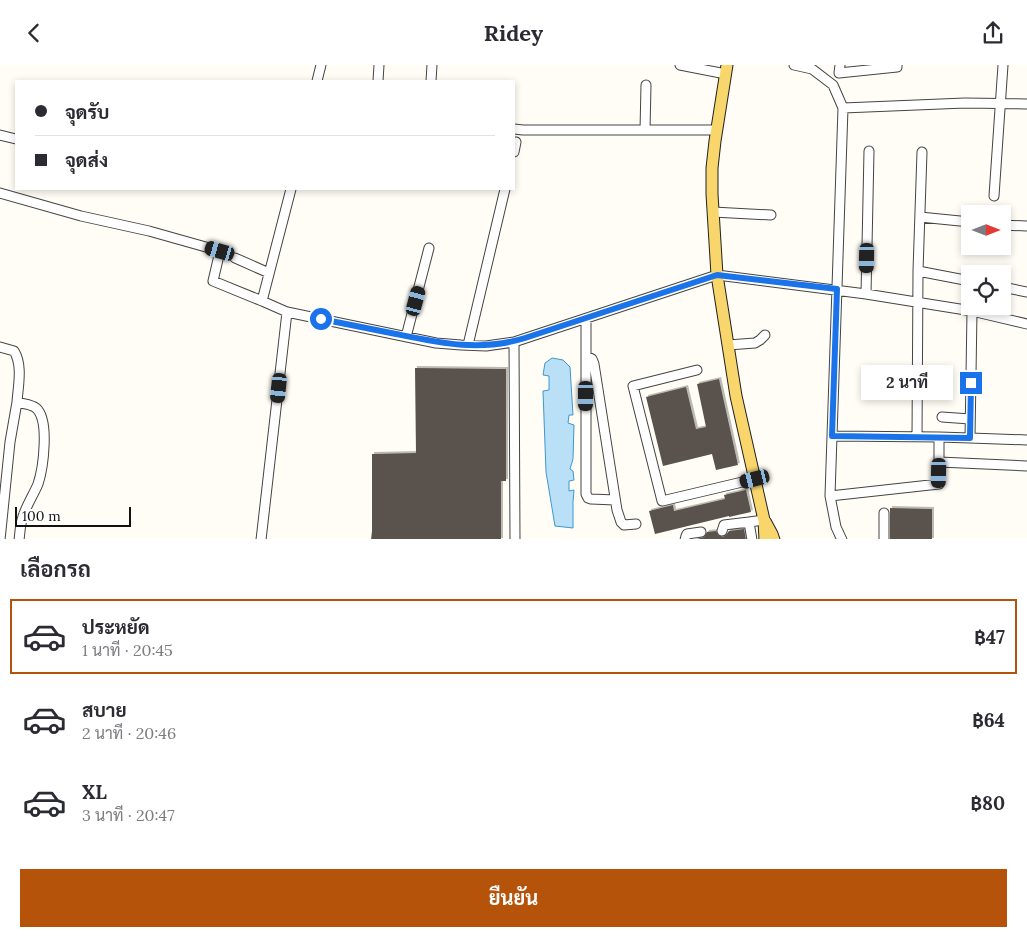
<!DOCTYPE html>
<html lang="th">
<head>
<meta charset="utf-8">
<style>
  :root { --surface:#fff; --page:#f7f7f7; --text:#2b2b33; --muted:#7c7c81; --line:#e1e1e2; --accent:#b45309 }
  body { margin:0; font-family:Lora,Sarabun,serif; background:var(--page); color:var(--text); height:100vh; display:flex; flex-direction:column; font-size:19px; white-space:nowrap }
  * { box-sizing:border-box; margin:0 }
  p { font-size:16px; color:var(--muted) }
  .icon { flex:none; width:28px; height:28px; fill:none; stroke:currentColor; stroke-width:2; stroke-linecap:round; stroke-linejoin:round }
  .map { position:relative; height:474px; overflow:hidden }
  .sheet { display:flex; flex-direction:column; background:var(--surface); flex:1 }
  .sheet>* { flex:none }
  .guide { position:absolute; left:15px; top:15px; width:500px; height:110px; border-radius:0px; box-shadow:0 2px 8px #0003; display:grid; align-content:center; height:110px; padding:0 20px; background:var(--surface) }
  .needle { width:32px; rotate:90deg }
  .controls { position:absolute; left:961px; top:140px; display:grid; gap:10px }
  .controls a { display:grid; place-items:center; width:50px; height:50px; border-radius:0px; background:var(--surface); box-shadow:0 2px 8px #0003; font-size:25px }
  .scale { position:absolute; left:15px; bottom:12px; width:116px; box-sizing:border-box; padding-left:5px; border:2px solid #111; border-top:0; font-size:14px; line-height:18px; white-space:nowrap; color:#111; -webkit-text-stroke:4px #fff; paint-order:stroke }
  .end { position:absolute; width:22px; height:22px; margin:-11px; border:6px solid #1a73e8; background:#fff; box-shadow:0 0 0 2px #fff }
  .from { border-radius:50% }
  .bubble { position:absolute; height:35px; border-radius:0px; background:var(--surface); box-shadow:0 2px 8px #0003; font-size:16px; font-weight:700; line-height:35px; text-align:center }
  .car { position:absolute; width:15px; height:30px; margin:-15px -8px; border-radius:6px; box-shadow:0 0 4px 1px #0007; background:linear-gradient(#222 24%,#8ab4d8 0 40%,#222 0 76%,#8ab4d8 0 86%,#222 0) }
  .guide b { display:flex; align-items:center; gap:18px; height:48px; font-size:19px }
  .guide b+b { border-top:1px solid var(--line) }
  .guide i { width:12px; height:12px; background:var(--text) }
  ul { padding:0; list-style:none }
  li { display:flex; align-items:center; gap:15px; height:75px; margin:0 10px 8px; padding:0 10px; border:2px solid transparent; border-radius:0px }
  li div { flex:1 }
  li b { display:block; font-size:19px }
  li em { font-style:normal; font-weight:700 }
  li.on { border-color:var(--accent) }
  li>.icon { width:45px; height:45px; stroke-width:1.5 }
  h2 { padding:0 20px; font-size:22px; line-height:60px }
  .cta { display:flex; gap:10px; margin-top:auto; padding:10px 20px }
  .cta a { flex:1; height:58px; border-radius:0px; background:var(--accent); color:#fff; font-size:20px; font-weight:700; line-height:58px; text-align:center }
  header { display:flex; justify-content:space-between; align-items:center; height:65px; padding:0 20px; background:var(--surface); font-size:22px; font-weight:700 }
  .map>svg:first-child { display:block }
  .water { fill:#b9e0f7; stroke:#3f96cf }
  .building { fill:#5a524d; filter:url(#shadow) }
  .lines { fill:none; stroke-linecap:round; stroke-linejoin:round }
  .minor-casing { stroke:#444; stroke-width:11 }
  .major-casing { stroke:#222; stroke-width:13 }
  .minor { stroke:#fff; stroke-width:9 }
  .major { stroke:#f9d66b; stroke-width:11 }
  .route { stroke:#1a73e8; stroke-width:6 }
</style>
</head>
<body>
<header><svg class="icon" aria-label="back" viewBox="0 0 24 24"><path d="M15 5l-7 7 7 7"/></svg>Ridey<svg class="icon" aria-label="share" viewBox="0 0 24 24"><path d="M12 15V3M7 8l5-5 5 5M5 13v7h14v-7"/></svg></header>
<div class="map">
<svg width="1027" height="475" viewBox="0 0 1027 475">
  <defs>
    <filter id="shadow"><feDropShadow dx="2" dy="-2" stdDeviation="0" flood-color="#0004"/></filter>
  </defs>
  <rect width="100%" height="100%" fill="#fffdf5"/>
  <path class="water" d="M 552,293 L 563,295 L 570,302 L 573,350 L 569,350 L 568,358 L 574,360 L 573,394 L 570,404 L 573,406 L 574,415 L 569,416 L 569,426 L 574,425 L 573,437 L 573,463 L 555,461 L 546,407 L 543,326 L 549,325 L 549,311 L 543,310 L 545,298 Z"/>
  <path class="building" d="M 415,303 L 506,304 L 506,416 L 501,416 L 501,475 L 371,475 L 372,466 L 372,389 L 416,388 Z
    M 719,314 L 738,400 L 716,405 L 712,389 L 663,401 L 646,332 L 686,322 L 696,364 L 706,362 L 697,319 Z
    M 746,425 L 751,447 L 729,452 L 729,451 L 655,469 L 649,446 L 673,440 L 674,446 L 725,434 L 724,430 Z
    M 890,443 L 932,444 L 932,475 L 890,475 Z
    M 744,464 L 746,475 L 693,475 L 704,472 L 707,467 L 716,466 L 718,470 L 723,472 L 726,470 L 729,466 Z"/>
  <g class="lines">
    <defs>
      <path id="minor" d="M 680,0 L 726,9
        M 794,0 L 812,4 L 833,20 L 843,43 L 830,431 L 836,462 L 842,475
        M 840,0 L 839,8 L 897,2 L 897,0
        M 317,16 L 321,0
        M 378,16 L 379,0
        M 431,16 L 432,0
        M 843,43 L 965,38 L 1027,39
        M 514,64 L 523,65 L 717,65
        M 645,65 L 646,20
        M 0,70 L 16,74
        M 514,87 L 516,77
        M 291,124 L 262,236 L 287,247 L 436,278 L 461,280 L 486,281 L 514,277 L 717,210 L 866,229 L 972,246 L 1027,259
        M 0,128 L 81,151 L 149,166 L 220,186 L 213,216 L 262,236
        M 994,131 L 1003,0
        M 713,147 L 771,150
        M 920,152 L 970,157
        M 1002,160 L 1027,161
        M 235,193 L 269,208
        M 918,206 L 970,216
        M 1002,222 L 1027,227
        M 866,229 L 869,86
        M 586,254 L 586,429 L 588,433 L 591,434 L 615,435
        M 406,272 L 429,183
        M 514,277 L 515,475
        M 468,280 L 505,124
        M 728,280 L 755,278 L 760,275 L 765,270
        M 0,282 L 14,286 C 23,300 18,322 17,337
        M 586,291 L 592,294 L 594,299 L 617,445 L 621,457 L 624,460 L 636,459
        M 697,305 L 633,321 L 662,436 L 755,414
        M 942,352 L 970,354
        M 917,372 L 918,206 L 922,87
        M 939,372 L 970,373 L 972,246
        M 970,373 L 1027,375
        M 939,397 L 1027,401
        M 830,431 L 939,419 L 939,372 L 832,371
        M 722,466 L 724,460 L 749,457
        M 0,475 L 10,377 L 17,337 C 23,339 31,339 36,343 C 50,355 43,404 38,419 C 33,431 25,442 22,455 C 20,461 20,468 19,475
        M 261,475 L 287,247
        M 685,475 L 686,471 L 687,469 L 701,467
        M 752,475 L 749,457 L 764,455
        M 884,475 L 884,448"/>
      <path id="major" d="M 727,0 L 715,76 L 712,103 L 712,129 L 717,210 L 736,331 L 764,455 L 765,475
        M 765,456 L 772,469 L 774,475"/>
    </defs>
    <use href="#minor" class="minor-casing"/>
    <use href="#major" class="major-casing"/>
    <use href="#minor" class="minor"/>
    <use href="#major" class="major"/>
  </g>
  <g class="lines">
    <path class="route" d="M 321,254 C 346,259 371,264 396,269 C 440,278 480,287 525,273 L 717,210 L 837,224 L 832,371 L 970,373 L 971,318"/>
  </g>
</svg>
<div class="controls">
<a><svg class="needle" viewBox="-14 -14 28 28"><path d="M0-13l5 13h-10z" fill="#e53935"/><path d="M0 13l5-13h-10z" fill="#7c7c81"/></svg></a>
<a><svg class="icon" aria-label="locate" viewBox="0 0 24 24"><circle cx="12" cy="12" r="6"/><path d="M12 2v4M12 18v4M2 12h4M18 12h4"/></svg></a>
</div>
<div class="scale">100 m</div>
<i class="end from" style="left:321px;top:254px"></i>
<i class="end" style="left:971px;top:318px"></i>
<div class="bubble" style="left:861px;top:300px;width:92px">2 นาที</div>
<i class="car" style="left:220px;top:186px;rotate:286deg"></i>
<i class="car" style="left:867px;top:193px;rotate:181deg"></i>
<i class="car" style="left:416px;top:236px;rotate:15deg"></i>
<i class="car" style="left:279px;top:323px;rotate:186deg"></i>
<i class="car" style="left:586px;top:331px;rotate:180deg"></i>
<i class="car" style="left:939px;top:408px;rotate:181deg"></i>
<i class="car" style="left:755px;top:414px;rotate:256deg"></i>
<div class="guide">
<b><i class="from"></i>จุดรับ</b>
<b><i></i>จุดส่ง</b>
</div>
</div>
<section class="sheet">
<h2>เลือกรถ</h2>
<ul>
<li class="on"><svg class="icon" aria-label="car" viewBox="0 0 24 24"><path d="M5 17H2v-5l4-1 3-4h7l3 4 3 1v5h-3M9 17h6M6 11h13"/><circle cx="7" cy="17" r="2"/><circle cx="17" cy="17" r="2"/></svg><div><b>ประหยัด</b><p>1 นาที · 20:45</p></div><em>฿47</em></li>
<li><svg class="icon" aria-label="car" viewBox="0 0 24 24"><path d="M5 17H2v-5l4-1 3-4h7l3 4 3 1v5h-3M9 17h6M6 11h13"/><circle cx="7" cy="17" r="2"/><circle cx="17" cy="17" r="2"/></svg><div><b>สบาย</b><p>2 นาที · 20:46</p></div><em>฿64</em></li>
<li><svg class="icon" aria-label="car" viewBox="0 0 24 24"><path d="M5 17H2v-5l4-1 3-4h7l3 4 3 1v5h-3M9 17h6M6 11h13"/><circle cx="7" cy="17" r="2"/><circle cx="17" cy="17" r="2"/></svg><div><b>XL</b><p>3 นาที · 20:47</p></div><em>฿80</em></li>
</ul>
<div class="cta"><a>ยืนยัน</a></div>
</section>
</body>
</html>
